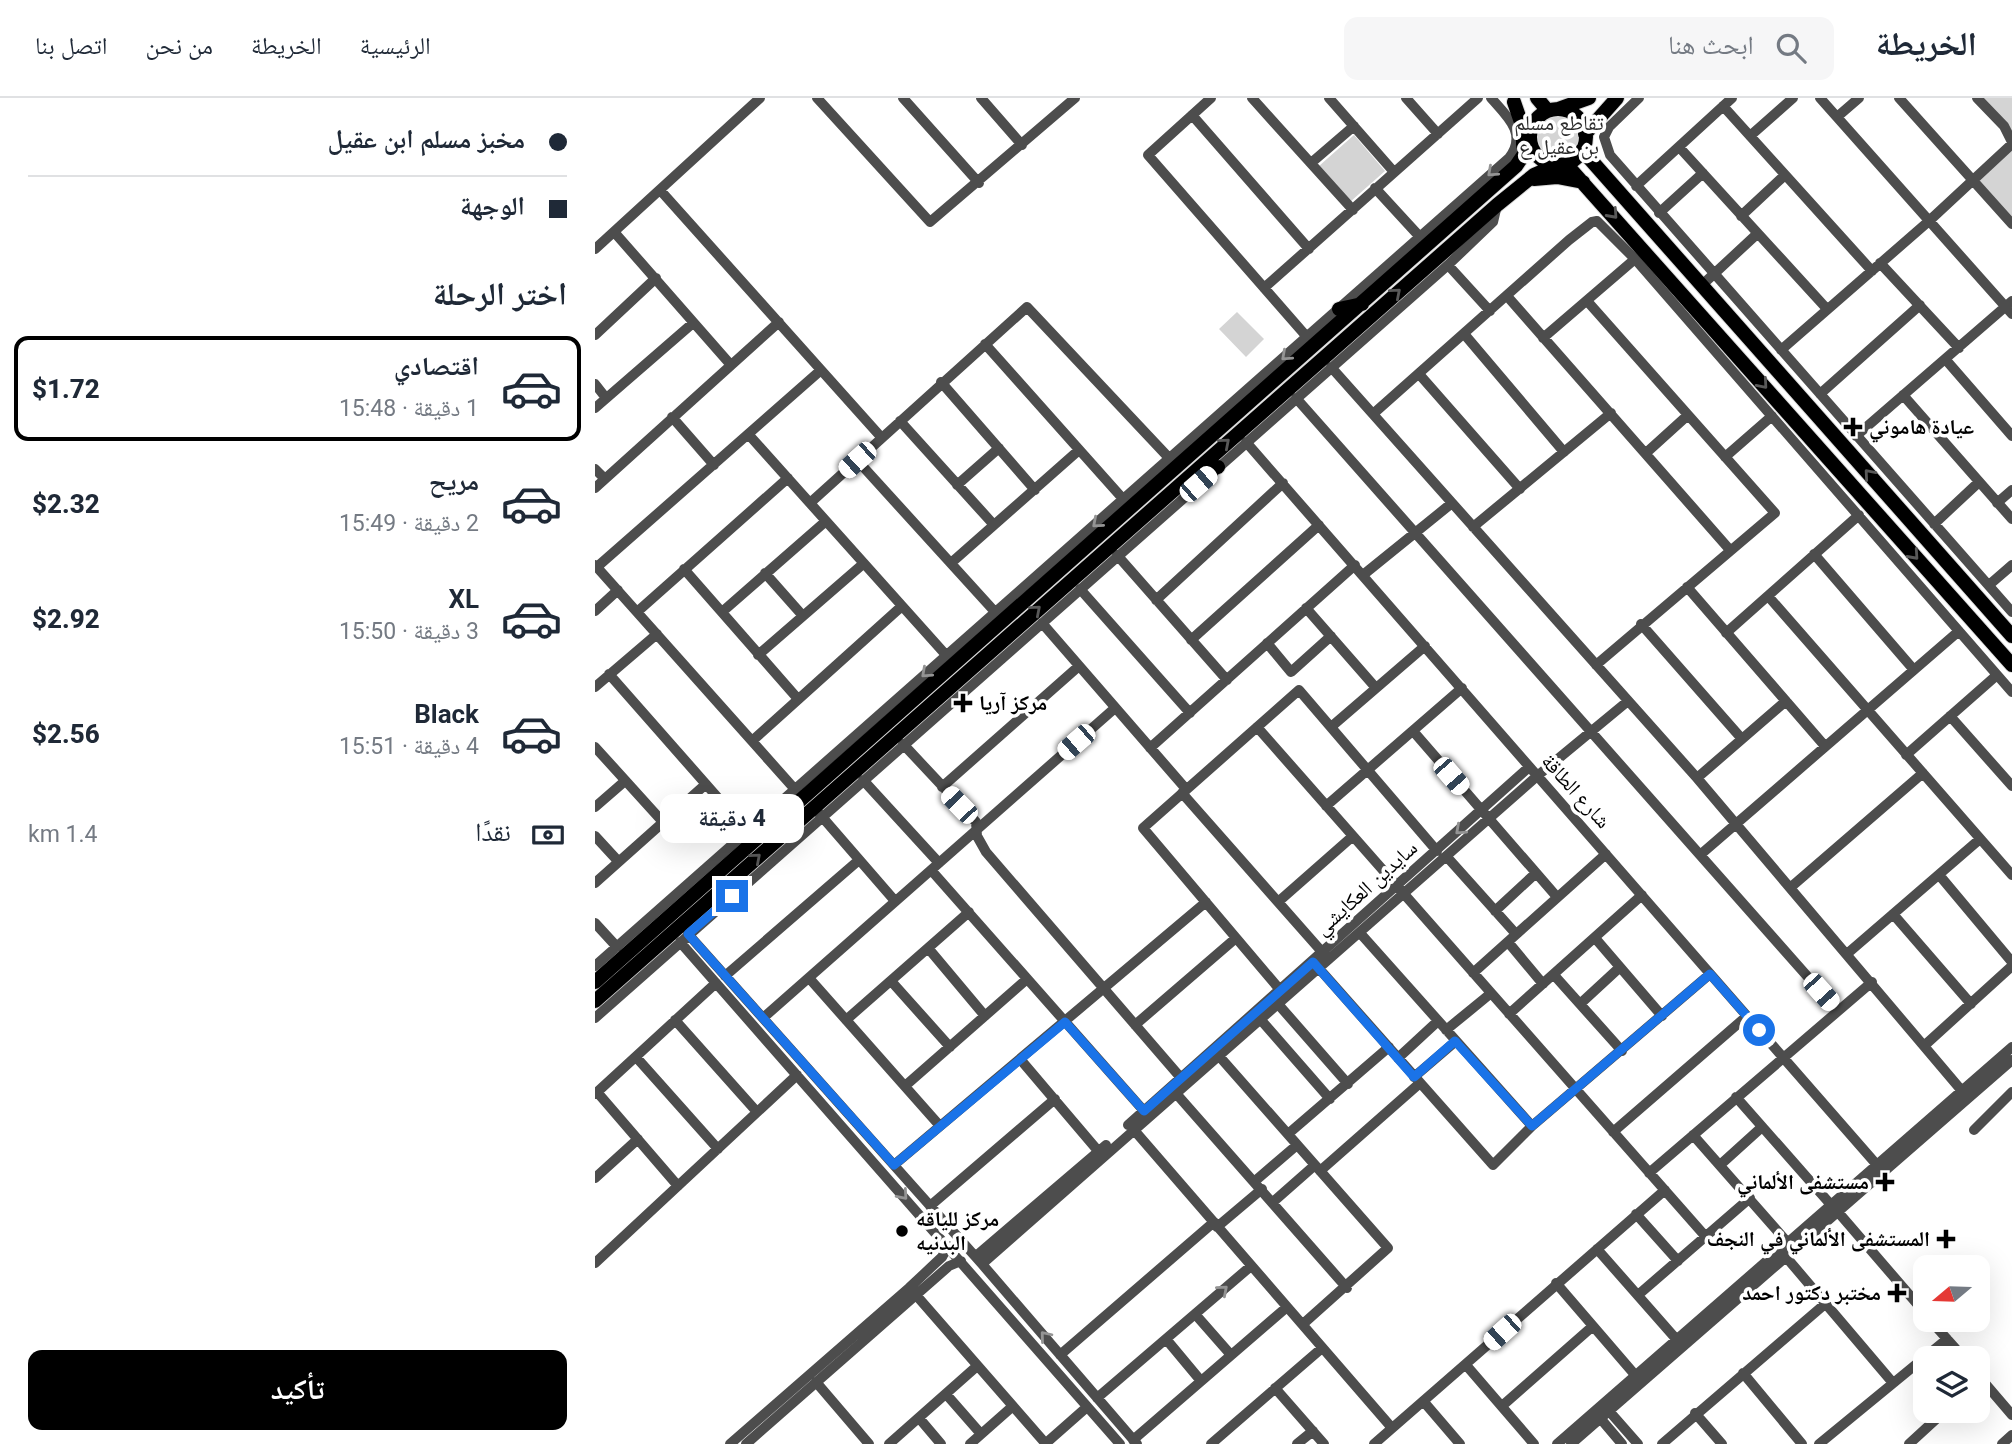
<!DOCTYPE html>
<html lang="ar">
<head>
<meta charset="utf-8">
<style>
  :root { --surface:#fff; --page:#f6f6f7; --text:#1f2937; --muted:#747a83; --line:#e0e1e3; --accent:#000 }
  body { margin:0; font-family:Roboto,"Noto Naskh Arabic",sans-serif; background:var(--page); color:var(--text); direction:rtl; height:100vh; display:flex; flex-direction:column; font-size:26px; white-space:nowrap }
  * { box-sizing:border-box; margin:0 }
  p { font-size:23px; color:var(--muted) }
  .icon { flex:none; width:38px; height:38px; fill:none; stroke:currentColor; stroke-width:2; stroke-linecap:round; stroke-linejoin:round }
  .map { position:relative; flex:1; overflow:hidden; direction:ltr }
  .side { display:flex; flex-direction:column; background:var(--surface); width:595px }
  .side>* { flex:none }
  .top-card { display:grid; align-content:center; height:154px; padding:0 28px; background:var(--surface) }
  .needle { width:46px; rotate:251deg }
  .controls { position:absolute; left:1318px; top:1157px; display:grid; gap:14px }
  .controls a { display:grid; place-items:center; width:77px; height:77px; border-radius:14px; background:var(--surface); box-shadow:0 7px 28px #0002; font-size:35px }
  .end { position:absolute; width:32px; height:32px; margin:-16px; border:9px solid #1a73e8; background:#fff; box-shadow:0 0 0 4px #fff }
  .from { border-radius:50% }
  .bubble { position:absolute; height:49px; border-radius:14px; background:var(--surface); box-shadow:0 7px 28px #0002; font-size:23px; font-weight:800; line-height:49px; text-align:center; direction:rtl }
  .car { position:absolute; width:21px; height:42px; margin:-21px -10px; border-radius:9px; box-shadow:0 0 5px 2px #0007; background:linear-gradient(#fff 24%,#345 0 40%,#fff 0 76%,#345 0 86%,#fff 0) }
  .top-card b { display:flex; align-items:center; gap:24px; height:66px; font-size:26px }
  .top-card b+b { border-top:2px solid var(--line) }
  .top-card i { width:18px; height:18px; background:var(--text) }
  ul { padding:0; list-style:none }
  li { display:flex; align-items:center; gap:21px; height:105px; margin:0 14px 10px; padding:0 14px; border:4px solid transparent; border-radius:14px }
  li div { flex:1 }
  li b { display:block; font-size:26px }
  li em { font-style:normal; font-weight:800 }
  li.on { border-color:var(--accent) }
  li>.icon { width:63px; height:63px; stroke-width:1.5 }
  h2 { padding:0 28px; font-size:32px; line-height:84px }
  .pay { display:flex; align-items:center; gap:18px; height:77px; padding:0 28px; font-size:26px }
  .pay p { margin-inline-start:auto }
  .action { display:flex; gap:14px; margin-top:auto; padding:14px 28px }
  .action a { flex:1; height:80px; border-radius:14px; background:var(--accent); color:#fff; font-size:28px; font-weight:800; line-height:80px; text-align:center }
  header { display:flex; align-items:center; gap:42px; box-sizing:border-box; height:98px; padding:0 35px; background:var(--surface); border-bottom:2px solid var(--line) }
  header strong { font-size:33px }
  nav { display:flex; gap:38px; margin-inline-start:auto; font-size:24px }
  .search { width:490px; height:63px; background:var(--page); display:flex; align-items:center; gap:18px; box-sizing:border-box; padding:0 24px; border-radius:14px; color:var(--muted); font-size:26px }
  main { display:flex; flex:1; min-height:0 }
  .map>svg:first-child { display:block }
  .green { fill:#d4d4d4 }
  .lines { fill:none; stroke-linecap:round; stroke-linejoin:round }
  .major-casing { stroke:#dbdbdb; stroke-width:16 }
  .minor { stroke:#4d4d4d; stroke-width:10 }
  .major { stroke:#000; stroke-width:14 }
  .oneway { stroke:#949494 }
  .oneway2 { stroke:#595959 }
  .route { stroke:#1a73e8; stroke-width:9 }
  .poi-dot { fill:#000; stroke:#fff; stroke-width:2.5 }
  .labels { text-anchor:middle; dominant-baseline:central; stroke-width:7; stroke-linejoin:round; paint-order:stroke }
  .park-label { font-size:21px; fill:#2b2b2b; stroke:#fff }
  .poi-label { font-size:21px; font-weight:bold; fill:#000; stroke:#fff; text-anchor:start }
  .street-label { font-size:21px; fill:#000; stroke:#fff }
</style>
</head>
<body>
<header>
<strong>الخريطة</strong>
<div class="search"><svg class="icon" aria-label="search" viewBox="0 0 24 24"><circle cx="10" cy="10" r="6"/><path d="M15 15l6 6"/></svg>ابحث هنا</div>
<nav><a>الرئيسية</a><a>الخريطة</a><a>من نحن</a><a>اتصل بنا</a></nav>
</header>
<main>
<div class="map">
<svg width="1417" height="1346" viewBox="0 0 1417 1346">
  <rect width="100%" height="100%" fill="#fff"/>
  <path class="green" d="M 1382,0 L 1417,0 L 1417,44 Z
    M942 37a22 22 0 1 1 44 0a22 22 0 1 1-44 0Z
    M 759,37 L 790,73 L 755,104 L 724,68 Z
    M 1417,46 L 1417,126 L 1379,83 Z
    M 642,214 L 669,241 L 651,259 L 624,231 Z"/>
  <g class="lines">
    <defs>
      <path id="major" d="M 942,0 L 953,13
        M 919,4 L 928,30 L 928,47
        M 963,11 L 994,0
        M935 39a28 28 0 1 1 56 0a28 28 0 1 1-56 0Z
        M 990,36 L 1022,0
        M 987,52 L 1417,538
        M 971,66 L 1417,567
        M 939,81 L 962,79 L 988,84
        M 744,211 L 767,206
        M 599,375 L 623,369
        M 0,884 L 921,68 L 936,46
        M 0,903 L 902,107 L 939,77 L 962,67"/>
    </defs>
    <use href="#major" class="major-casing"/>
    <path class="minor" d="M 222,0 L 335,124 L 480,0
      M 308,0 L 384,85
      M 386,0 L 427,47
      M 616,0 L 553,57 L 712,239
      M 657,0 L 758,112
      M 734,0 L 799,74
      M 811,0 L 843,36
      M 1044,0 L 1014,29 L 1009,39 L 1015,57 L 1417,514
      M 1225,0 L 1417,216
      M 1304,0 L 1417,126
      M 1382,0 L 1409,28 L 1417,44
      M 1128,8 L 1277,173
      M 597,17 L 714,151
      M 1242,19 L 1264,0
      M 1155,38 L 1198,0
      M 1084,49 L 1232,211
      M 716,65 L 759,28
      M 1041,88 L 1137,0
      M 780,90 L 825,139
      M 65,92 L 286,339
      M 1064,115 L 1108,75
      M 1146,118 L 1190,77
      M 20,135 L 135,266
      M 0,151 L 165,0
      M 1040,161 L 1417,594
      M 1285,165 L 1364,250
      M 853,167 L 895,213
      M 1107,187 L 1162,136
      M 669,190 L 883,0
      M 912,198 L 1135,452
      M 993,204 L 1180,415 L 1001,567
      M 0,237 L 61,180
      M 870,237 L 969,354
      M 390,246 L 529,402
      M 1186,252 L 1334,123 L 1417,46
      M 1351,262 L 1417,338
      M 736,269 L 1102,680 L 1367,993
      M 824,276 L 925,391
      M 346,284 L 440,392
      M 0,286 L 11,300
      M 1225,296 L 1325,207
      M 1308,297 L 1417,421
      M 701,300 L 1243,913
      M 0,310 L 98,225
      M 778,316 L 974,142 L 997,124 L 1002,123 L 1040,161 L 948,240
      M 77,319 L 119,367
      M 305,323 L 399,427
      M 154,337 L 351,557
      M 1261,338 L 1417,203
      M 651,344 L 1282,1067
      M 1051,355 L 1093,317
      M 1130,359 L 1177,318
      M 262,362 L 401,515
      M 0,371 L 10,381
      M 362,387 L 404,350
      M 0,390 L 184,224
      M 215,405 L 432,209 L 575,361
      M 1402,405 L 1417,392
      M 1339,426 L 1384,384
      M 878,429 L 1016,315
      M 1219,456 L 1319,572
      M 522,457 L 632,582
      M 356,465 L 484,352
      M 0,467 L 205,697
      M 2,469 L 226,272
      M 89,471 L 203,601
      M 170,475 L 208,518
      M 768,477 L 857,405
      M 1394,487 L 1417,467
      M 1092,489 L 1229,647
      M 485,491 L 595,615
      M 1173,498 L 1417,777
      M 561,502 L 688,385
      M 711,510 L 781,590
      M 0,513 L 23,492
      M 42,514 L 193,380
      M 127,514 L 231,423
      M 447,525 L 591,691
      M 1046,526 L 1147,641
      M 1131,535 L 1264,417
      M 596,542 L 724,427
      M 672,545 L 696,574 L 736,538
      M 163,557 L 268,466
      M 14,576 L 153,734
      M 0,589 L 62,536
      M 1355,618 L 1417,688
      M 662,629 L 1111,1139
      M 736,629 L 830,548
      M 818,633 L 962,799
      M 157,643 L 307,508
      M 308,646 L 381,724 L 382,738 L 391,754 L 586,980
      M 0,649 L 67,723
      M 555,650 L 760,467
      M 1311,657 L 1402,577
      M 1102,680 L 1191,603
      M 268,682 L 344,765
      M 347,689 L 484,568
      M 587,695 L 728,855
      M 731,708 L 867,590
      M 0,709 L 30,683
      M 222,713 L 300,803
      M 0,738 L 23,763
      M 1105,757 L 1364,533
      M 852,759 L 921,836
      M 336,772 L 549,1013
      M 1345,778 L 1417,864
      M 0,785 L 111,686
      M 1196,789 L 1328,675
      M 683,804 L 758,738
      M 900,813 L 941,775
      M 1298,816 L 1376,906
      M 0,825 L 22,849
      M 765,835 L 937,1028
      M 93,836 L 387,1166 L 542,1346
      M 1000,840 L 1067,918
      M 85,844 L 525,1346
      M 913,844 L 948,886
      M 333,850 L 390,918
      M 1253,855 L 1385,741
      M 720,866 L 898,1067 L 937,1028 L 1115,876
      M 0,868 L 914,60 C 933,36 912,18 896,0
      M 878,875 L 1011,756
      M 959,877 L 1027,953
      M 130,878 L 264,762
      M 214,880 L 345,1028
      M 296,883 L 355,949
      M 686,893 L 548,730 L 704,592 L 842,753
      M 683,906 L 753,986
      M 985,906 L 1024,870
      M 914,916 L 1047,797
      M 0,920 L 853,167 L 898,124 L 902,107
      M 168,920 L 520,610
      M 665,921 L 735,1001
      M 80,922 L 162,1014
      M 251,922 L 374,814
      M 540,927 L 641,840
      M 851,932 L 895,896
      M 1330,947 L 1417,868
      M 624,958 L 793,1150 L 708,1226
      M 41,959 L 123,1051
      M 803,960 L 843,923
      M 425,961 L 504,1054
      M 819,979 L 861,943
      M 310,988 L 432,881
      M 578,992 L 752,1190
      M 2,994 L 83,1088
      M 0,996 L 121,885
      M 1141,999 L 1237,1108
      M 533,1027 L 933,670
      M 539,1032 L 797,1330
      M 1379,1032 L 1417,994
      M 1018,1034 L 1152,918
      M 693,1036 L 794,949
      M 1098,1037 L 1193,1145
      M 299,1067 L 611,804
      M 1125,1067 L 1167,1029
      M 725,1073 L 825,985
      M 1054,1075 L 1277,884
      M 0,1080 L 43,1041
      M 660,1083 L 702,1047
      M 678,1104 L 720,1067
      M 335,1108 L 460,1001
      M 1243,1114 L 1330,1215
      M 1041,1116 L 1083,1163
      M 622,1129 L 667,1091
      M 1002,1151 L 1082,1242
      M 381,1158 L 511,1047
      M 1191,1159 L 1298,1285
      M 0,1165 L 202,977
      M 387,1166 L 941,679 L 1033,603
      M 961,1185 L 1041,1278
      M 321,1197 L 451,1346
      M 1043,1197 L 1155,1100
      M 600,1216 L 636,1257
      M 1335,1222 L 1369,1260
      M 571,1241 L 606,1283
      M 465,1257 L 619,1124
      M 871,1267 L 939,1346
      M 1148,1275 L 1207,1346
      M 1382,1276 L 1417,1317
      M 221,1284 L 274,1346
      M 680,1290 L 729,1346
      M 351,1296 L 386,1336
      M 502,1300 L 656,1168
      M 829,1304 L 865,1346
      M 907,1308 L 998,1228
      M 1014,1313 L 1043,1346
      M 1100,1315 L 1127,1346
      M 324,1320 L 346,1346
      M 1005,1320 L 1027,1346
      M 538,1342 L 692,1209
      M 135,1346 L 314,1190 L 347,1159 L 353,1148
      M 151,1346 L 354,1168 L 366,1163
      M 294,1346 L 381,1269
      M 375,1346 L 418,1308
      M 450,1346 L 492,1309
      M 616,1346 L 727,1250
      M 702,1346 L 718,1333
      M 779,1346 L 1070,1092
      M 962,1346 L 1417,949
      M 976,1346 L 1417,962
      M 1067,1346 L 1230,1206
      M 1224,1346 L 1352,1241
      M 1314,1346 L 1351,1312
      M 1407,1346 L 1417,1337"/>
    <use href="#major" class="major"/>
  </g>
  <defs><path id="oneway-chevron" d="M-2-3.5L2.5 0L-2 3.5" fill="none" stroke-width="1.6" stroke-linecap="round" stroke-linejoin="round" transform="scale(1.75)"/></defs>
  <g class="oneway">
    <use href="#oneway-chevron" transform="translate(897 74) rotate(138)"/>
    <use href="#oneway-chevron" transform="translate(691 258) rotate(138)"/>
    <use href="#oneway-chevron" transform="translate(502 425) rotate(139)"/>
    <use href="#oneway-chevron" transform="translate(331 575) rotate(138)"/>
    <use href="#oneway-chevron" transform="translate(865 732) rotate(138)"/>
    <use href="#oneway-chevron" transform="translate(308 1097) rotate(49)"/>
    <use href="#oneway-chevron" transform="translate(628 1192) rotate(-41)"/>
    <use href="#oneway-chevron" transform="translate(450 1238) rotate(-130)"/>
  </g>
  <g class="oneway2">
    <use href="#oneway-chevron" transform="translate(1018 116) rotate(48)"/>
    <use href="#oneway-chevron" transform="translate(801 195) rotate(-41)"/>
    <use href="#oneway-chevron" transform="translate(1168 286) rotate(49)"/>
    <use href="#oneway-chevron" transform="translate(630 345) rotate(-41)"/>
    <use href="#oneway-chevron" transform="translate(1274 376) rotate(-131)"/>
    <use href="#oneway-chevron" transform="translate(1319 457) rotate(48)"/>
    <use href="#oneway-chevron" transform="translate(441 512) rotate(-41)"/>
    <use href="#oneway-chevron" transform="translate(161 760) rotate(-41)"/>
  </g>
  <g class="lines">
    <path class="route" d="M 137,798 L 93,836 L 299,1067 L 470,924 L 549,1013 L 718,864 L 819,979 L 860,943 L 937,1028 L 1115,876 L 1164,932"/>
  </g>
  <g class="poi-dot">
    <path d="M1254.5 318.5h7v7h7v7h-7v7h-7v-7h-7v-7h7z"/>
    <path d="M364.5 594.5h7v7h7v7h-7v7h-7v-7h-7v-7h7z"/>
    <path d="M1286.5 1073.5h7v7h7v7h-7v7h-7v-7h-7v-7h7z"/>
    <circle cx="307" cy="1133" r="7"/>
    <path d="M1347.5 1130.5h7v7h7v7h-7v7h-7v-7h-7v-7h7z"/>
    <path d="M1298.5 1184.5h7v7h7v7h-7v7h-7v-7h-7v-7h7z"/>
  </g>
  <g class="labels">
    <g class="park-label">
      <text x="964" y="25">تقاطع مسلم<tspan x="964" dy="24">بن عقيل ع</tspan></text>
    </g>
    <g class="poi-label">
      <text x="1274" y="329">عيادة هاموني</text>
      <text x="384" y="605">مركز آريا</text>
      <text x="1274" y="1084" text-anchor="end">مستشفى الألماني</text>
      <text x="321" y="1121">مركز للياقه<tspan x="321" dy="24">البدنيه</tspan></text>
      <text x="1335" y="1141" text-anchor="end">المستشفى الألماني في النجف</text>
      <text x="1286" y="1195" text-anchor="end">مختبر دكتور احمد</text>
    </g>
    <g class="street-label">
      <text transform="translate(981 693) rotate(48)">شارع الطاقة</text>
      <text transform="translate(771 790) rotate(-42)">سايدين العكايشي</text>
    </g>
  </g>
</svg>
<div class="controls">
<a><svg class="needle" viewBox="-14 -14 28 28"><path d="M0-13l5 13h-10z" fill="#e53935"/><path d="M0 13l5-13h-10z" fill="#747a83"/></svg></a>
<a><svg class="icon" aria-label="layers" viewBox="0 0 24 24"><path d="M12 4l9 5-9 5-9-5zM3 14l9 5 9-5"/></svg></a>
</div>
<i class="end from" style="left:1164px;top:932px"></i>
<i class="end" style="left:137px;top:798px"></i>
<div class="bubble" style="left:65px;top:696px;width:144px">4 دقيقة</div>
<i class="car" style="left:262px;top:362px;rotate:228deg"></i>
<i class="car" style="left:603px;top:386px;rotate:49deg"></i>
<i class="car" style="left:481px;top:644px;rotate:229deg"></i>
<i class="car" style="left:856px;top:678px;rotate:139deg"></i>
<i class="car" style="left:364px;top:707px;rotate:316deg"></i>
<i class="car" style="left:1226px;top:894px;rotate:138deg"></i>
<i class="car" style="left:907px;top:1234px;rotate:228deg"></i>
</div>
<section class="side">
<div class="top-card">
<b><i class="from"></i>مخبز مسلم ابن عقيل</b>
<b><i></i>الوجهة</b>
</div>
<h2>اختر الرحلة</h2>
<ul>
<li class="on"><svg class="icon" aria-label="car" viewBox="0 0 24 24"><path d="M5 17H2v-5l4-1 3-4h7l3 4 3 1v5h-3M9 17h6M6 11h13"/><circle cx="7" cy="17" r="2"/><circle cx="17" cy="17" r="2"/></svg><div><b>اقتصادي</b><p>1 دقيقة · 15:48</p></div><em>$1.72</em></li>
<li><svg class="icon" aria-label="car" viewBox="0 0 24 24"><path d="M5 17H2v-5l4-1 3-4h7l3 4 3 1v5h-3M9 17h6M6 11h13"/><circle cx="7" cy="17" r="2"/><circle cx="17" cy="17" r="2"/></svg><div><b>مريح</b><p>2 دقيقة · 15:49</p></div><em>$2.32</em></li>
<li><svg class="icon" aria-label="car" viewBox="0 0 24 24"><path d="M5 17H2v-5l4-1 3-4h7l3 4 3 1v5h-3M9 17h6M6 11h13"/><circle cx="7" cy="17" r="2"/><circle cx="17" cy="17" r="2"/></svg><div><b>XL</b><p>3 دقيقة · 15:50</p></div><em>$2.92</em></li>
<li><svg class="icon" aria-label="car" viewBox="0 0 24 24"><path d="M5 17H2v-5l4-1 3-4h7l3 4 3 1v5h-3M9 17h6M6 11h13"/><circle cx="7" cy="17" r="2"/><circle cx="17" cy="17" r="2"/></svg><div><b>Black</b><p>4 دقيقة · 15:51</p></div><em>$2.56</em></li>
</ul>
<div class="pay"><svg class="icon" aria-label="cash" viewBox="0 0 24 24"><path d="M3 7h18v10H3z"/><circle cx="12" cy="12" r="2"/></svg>نقدًا<p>1.4 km</p></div>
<div class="action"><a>تأكيد</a></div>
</section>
</main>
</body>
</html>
